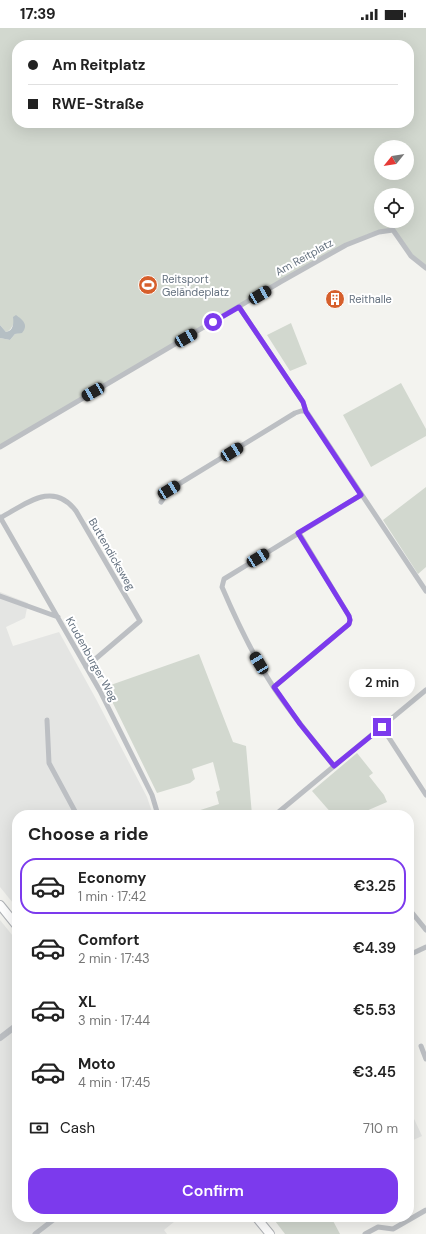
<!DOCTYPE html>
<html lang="en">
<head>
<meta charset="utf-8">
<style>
  :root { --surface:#fff; --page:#f6f6f6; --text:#222; --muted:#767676; --line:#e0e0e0; --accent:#7c3aed }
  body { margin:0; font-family:"DM Sans",sans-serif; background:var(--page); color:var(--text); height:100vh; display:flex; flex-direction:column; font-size:15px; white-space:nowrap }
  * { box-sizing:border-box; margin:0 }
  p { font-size:13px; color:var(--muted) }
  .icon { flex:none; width:22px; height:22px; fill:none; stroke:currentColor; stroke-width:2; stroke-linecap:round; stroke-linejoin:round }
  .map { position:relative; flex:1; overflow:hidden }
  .sheet { position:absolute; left:12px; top:782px; width:402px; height:412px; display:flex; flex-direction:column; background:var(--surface); border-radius:16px; box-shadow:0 4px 16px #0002 }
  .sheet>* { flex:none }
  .top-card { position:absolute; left:12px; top:12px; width:402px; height:88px; border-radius:16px; box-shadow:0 4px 16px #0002; display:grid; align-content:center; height:88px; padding:0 16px; background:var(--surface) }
  .needle { width:26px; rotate:240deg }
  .fabs { position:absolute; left:374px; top:112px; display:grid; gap:8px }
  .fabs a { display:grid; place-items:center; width:40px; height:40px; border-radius:50%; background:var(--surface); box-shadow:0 4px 16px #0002; font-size:20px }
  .end { position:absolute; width:18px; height:18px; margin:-9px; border:5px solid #7c3aed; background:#fff; box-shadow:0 0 0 2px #fff }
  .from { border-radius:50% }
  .bubble { position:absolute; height:28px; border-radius:14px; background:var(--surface); box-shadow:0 4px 16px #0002; font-size:13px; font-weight:600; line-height:28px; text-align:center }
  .car { position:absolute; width:12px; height:24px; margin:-12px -6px; border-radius:5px; box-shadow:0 0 3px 1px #0007; background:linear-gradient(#222 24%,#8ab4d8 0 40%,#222 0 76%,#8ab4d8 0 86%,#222 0) }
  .top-card b { display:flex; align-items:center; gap:14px; height:38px; font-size:15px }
  .top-card b+b { border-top:1px solid var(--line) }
  .top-card i { width:10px; height:10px; background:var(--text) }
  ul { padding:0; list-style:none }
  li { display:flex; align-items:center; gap:12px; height:56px; margin:0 8px 6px; padding:0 8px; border:2px solid transparent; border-radius:16px }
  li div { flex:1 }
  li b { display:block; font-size:15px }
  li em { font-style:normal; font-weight:600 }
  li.current { border-color:var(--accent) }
  li>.icon { width:36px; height:36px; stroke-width:1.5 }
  h2 { padding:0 16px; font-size:18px; line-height:48px }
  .pay { display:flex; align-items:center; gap:10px; height:44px; padding:0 16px; font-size:15px }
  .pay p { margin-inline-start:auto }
  .cta { display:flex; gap:8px; margin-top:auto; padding:8px 16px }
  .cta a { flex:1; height:46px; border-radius:16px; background:var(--accent); color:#fff; font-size:16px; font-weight:600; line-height:46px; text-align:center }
  .status { display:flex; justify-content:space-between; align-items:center; height:28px; padding:0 20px; background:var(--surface); direction:ltr }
  .status svg { height:11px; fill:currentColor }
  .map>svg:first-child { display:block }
  .built { fill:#e4e5e3 }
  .green { fill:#d2d8cf; fill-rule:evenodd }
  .water { fill:#b5bfc4 }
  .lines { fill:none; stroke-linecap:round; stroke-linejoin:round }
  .primary-casing { stroke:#b0b3b7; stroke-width:10 }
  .minor { stroke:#bcbfc3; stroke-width:5 }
  .tertiary { stroke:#bcbfc3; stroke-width:6 }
  .primary { stroke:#fff; stroke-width:8 }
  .route { stroke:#7c3aed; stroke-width:5 }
  .labels { text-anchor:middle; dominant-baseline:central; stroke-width:4; stroke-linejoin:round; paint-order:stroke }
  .street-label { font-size:11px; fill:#64717f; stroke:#fff }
  .poi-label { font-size:11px; fill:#64717f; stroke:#fff; text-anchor:start }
</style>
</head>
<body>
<div class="status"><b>17:39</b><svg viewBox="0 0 49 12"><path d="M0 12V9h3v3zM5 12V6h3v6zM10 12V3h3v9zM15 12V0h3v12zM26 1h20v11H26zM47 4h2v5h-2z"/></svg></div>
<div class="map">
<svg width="426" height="1206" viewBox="0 0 426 1206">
  <rect width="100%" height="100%" fill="#f3f3ef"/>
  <path class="built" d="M 0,564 L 28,575 L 25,590 L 6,599 L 13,618 L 59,604 L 96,671 L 147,769 L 153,787 L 17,787 L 17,880 L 0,859 Z
    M 0,892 L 17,913 L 17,1189 L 180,1189 L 164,1202 L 167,1206 L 0,1206 Z
    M 409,1080 L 422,1108 L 409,1114 Z"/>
  <path class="green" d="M 0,0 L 426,0 L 426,238 L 412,226 L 393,200 L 366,207 L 0,417 L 0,310 L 10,312 L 15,306 L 19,305 L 14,295 C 12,299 10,303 6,304 L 0,297 ZM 17,17 L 409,17 L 409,95 L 17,95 ZM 381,119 L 407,119 L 407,145 L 381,145 ZM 381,167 L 407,167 L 407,193 L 381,193 Z
    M 291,295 L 307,336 L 290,343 L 267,307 Z
    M 401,355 L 426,401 L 426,408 L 371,439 L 343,387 Z
    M 426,459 L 426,539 L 418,546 L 383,492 Z
    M 199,626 L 233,714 L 246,718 L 252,787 L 185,787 L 219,776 L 216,764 L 220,762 L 213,734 L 192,741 L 195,751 L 190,755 L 157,765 L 105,659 Z
    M 357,725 L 373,745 L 369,748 L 384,767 L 387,774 L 357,787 L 333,787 L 312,763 Z
    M 272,1189 L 331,1189 L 340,1206 L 285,1206 Z"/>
  <path class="water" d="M 16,287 C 23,292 29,297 22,305 L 15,306 L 10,312 L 0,310 L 0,297 L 6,304 C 13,303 14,296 13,289 Z"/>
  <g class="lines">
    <defs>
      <path id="primary" d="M 0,877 L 17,898
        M 256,1189 L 270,1206"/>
    </defs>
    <use href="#primary" class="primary-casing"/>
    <path class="minor" d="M 239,279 L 303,374 L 306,383 L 426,563
      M 0,419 L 282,253 L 346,217 L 379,204 L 393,202 L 411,228 L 426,240
      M 161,474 L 169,462 L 295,385 L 301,383 L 306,383
      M 0,489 L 100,663 L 152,767 L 158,787
      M 0,490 C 26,476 53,452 76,483 L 140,593 L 86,639
      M 0,568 L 58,589
      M 274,659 L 349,596 L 350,592 L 349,588 L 299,505
      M 47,692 L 49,735 L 77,787
      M 382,699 L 426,767
      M 334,738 C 313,712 292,687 274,660 C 253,628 237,594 222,559 L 224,551 L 361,467
      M 275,787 L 426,662
      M 409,881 L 426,902
      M 409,927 L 426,919
      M 421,1018 L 426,1031
      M 35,1206 L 57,1189
      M 365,1206 L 378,1199 L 393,1201 L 426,1182"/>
    <path class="tertiary" d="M 0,1010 L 17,997"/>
    <use href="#primary" class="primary"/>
  </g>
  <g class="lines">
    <path class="route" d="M 213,294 L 239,279 L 303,374 L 306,384 L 361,467 L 298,505 L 349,588 L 350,592 L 349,596 L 274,659 L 300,696 L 334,738 L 382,699"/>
  </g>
  <defs>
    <symbol id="stadium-disc" viewBox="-11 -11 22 22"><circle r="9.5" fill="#d65f2c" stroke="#fff"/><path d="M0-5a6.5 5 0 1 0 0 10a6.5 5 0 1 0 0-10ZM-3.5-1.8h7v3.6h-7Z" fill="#fff"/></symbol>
    <symbol id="building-disc" viewBox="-11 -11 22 22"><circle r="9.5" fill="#d65f2c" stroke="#fff"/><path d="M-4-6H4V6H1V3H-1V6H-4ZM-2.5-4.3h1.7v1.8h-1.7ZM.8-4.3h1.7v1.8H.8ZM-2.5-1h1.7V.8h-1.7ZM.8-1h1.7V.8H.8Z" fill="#fff"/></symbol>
  </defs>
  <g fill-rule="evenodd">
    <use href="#stadium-disc" x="137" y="246" width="22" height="22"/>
    <use href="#building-disc" x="324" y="260" width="22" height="22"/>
  </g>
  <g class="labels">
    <g class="street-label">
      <text transform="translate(304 229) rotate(-29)">Am Reitplatz</text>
      <text transform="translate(112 526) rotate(60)">Buttendicksweg</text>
      <text transform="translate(92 631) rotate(61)">Krudenburger Weg</text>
    </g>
    <g class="poi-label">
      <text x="162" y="251">Reitsport<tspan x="162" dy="13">Geländeplatz</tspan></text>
      <text x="349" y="271">Reithalle</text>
    </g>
  </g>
</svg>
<div class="fabs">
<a><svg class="needle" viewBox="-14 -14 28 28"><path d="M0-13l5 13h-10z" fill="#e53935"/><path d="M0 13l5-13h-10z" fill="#767676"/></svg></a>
<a><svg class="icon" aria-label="locate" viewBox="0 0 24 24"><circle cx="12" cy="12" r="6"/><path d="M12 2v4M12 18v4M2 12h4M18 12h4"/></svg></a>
</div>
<i class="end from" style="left:213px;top:294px"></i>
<i class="end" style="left:382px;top:699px"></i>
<div class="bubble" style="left:349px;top:641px;width:66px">2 min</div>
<i class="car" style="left:260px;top:267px;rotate:60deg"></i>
<i class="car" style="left:186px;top:310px;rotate:60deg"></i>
<i class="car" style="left:93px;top:364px;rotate:240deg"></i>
<i class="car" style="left:232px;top:424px;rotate:58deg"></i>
<i class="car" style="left:169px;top:462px;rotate:59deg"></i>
<i class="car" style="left:258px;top:530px;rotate:58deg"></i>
<i class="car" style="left:259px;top:635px;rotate:329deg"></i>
<div class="top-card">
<b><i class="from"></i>Am Reitplatz</b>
<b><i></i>RWE-Straße</b>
</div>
<section class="sheet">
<h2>Choose a ride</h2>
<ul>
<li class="current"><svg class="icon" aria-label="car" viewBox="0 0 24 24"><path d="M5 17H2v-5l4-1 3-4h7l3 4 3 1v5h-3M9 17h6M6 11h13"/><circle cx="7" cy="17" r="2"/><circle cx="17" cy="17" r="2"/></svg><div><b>Economy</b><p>1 min · 17:42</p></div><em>€3.25</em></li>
<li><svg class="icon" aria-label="car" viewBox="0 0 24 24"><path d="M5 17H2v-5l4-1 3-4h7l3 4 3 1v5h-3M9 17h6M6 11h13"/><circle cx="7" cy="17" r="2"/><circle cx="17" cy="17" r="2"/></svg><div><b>Comfort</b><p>2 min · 17:43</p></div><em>€4.39</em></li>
<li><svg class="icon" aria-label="car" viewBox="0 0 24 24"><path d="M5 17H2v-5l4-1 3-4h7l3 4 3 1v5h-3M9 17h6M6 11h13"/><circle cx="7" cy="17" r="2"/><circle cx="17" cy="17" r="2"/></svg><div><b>XL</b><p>3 min · 17:44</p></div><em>€5.53</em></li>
<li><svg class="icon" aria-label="car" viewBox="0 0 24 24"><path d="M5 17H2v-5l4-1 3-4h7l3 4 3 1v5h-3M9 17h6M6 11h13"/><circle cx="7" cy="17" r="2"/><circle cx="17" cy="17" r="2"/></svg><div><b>Moto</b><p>4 min · 17:45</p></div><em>€3.45</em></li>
</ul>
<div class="pay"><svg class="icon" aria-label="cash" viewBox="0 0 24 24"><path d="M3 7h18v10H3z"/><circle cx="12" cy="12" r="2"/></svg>Cash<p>710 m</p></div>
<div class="cta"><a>Confirm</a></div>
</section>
</div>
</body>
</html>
